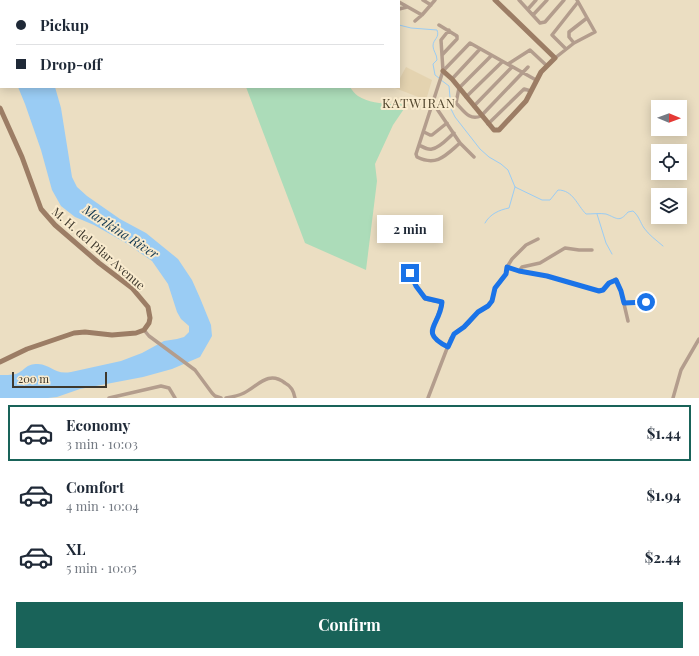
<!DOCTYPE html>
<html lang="en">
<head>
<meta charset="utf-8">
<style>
  :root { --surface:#fff; --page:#f2f2f3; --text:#1f2937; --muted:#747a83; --line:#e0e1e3; --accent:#196359 }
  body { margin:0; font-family:"Playfair Display",serif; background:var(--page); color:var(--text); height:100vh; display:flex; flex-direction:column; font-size:15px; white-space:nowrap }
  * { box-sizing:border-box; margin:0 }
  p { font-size:13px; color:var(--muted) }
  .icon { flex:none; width:22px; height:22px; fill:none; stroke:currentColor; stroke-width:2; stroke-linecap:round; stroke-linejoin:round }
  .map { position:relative; height:398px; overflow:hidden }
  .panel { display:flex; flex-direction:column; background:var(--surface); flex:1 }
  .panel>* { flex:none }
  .top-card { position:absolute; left:0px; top:0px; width:400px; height:88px; box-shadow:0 2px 10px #0003; display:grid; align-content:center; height:88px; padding:0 16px; background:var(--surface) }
  .needle { width:26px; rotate:91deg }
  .tools { position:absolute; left:651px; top:100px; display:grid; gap:8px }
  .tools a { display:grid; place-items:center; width:36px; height:36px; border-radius:0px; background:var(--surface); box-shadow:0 2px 10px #0003; font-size:20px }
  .scale { position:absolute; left:12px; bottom:10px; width:95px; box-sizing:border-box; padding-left:4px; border:2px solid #3e382d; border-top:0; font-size:11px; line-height:14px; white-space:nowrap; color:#3e382d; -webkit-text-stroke:3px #f9ebce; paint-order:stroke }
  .end { position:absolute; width:18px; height:18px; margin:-9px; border:5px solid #1a73e8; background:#fff; box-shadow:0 0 0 2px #fff }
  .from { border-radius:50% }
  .bubble { position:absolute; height:28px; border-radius:0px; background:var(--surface); box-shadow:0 2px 10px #0003; font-size:13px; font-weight:700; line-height:28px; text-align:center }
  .top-card b { display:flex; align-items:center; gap:14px; height:38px; font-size:15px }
  .top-card b+b { border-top:1px solid var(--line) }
  .top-card i { width:10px; height:10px; background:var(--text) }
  ul { padding:7px 0 0; list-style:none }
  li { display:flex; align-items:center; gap:12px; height:56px; margin:0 8px 6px; padding:0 8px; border:2px solid transparent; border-radius:0px }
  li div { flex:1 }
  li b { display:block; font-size:15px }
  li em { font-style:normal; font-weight:700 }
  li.current { border-color:var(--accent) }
  li>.icon { width:36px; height:36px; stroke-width:1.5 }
  .action { display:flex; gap:8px; margin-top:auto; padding:8px 16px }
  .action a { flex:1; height:46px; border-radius:0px; background:var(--accent); color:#fff; font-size:16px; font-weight:700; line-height:46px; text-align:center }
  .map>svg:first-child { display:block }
  .built { fill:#e4d3b0 }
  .green { fill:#acdcb9 }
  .water { fill:#9accf4 }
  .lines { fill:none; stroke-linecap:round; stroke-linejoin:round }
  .stream { stroke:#9accf4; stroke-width:1 }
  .street { stroke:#b39d8d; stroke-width:3.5 }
  .secondary { stroke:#9c7d65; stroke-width:5 }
  .route { stroke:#1a73e8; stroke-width:5 }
  .labels { text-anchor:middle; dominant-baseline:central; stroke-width:4; stroke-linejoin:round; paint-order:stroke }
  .street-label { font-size:12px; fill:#3e382d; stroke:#f9ebce }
  .neighbourhood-label { font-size:13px; letter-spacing:1px; fill:#52462e; stroke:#f9ebce }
  .water-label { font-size:13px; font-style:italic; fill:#0d344e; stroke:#f9ebce }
</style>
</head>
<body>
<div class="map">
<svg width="699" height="398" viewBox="0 0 699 398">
  <rect width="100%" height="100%" fill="#ebdec2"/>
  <path class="built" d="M 406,67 L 432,80 L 426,100 L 395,88 L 399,87 L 399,80 Z"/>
  <path class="green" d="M 246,87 L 350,87 C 352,90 355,94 358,96 C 367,102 382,104 392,104 C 398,103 401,102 408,103 L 393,125 L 375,164 L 377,181 L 366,270 L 305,243 Z"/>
  <path class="water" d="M 18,87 L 55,87 L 61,108 L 72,177 L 77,187 L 87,196 L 120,219 L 146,233 L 178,259 L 192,280 L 200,298 L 211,325 L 212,336 L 200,357 L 172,369 L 143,377 L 80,389 L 57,397 L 48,398 L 0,398 L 0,375 C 5,375 11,375 16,374 C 26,370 25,364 38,364 C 52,365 54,375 71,372 L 121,361 L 142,353 L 164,341 L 177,339 L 184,337 L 189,332 L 189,326 L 181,319 L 177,312 L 168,284 L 152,261 L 126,243 L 94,225 L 75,217 L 61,206 L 52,190 L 41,150 L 25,104 Z"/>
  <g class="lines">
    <path class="stream" d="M 360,0 L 361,1
      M 399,25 L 411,28 L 437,30 C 440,38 433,39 433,46 C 433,51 437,54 437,60 L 433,64 L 435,75 L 439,78
      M 441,80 L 449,86 L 451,109 L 455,117 L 480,149 L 489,157 L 501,164 L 508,170 L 515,187 L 542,200 L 550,200 L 558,190 C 573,190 577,205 586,214 C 592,214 600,213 606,214 C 617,218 619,223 628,212 L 633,211 C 639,216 640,222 644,228 C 649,235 656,240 663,246
      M 597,214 L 606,243 L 612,254
      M 485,223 C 490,214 499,210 509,208 L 515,187"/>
    <path class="street" d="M 371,0 L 372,1
      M 423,0 L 431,5
      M 519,0 L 540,23 L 545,22 L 564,0
      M 399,2 L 422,15
      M 399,9 L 407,7
      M 528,9 L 536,0
      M 533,15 L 547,0
      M 415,21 L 422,15 L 435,0
      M 439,25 L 457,36 L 457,39 L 442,55
      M 449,30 L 441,40 L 443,71 L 416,154 L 417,157 C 437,167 446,155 460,143
      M 574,43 L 569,37 L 569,32 L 587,18
      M 566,49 L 552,35 L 578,2
      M 491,56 L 459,88 L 456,103 C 464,111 469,121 481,116 L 528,67
      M 555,58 L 574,43 L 595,32 L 577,0
      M 508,64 L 530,50 L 546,65
      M 443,71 L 470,43 L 536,80
      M 452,79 L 480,49
      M 466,97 L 502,62
      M 433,103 L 460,143 L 474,157
      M 474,106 L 512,67
      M 488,124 L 524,89 L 531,91
      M 424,132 L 430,135 L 432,135 L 447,123
      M 419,145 C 423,147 427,150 432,149 C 440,148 448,138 454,133
      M 408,264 L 412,279 L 425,299 L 441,302 C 440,325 418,332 448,347
      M 507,267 L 519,271 L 547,276 L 599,291 L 603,290 L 609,283 L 616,279 L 621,291 L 628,321
      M 519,271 L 522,267 L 540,263 L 565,248 L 579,250 L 592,250
      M 624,303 L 646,302
      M 144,330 L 149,336 L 195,370 L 212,393 L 215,396 L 221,398
      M 109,398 L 161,386 L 169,388 L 175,398
      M 226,398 C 232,397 238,396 244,393 C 258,386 268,370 285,383 C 291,386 294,392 295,398
      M 428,398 L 451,338 L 456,332 L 469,323 L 478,312 L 489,306 L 492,301 L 495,289 L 507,272 L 507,267 L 512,259 L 526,245 L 538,239
      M 673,398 L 681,370 L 699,339"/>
    <path class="secondary" d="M 443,71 L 452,79 L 494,130 L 499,130 L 526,101 L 541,72 L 555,58 L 495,0
      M 0,108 L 22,157 L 41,209 L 55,225 L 99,263 L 132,288 L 148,307 L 150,318 L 149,323 L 144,330 L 136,333 L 112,335 L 85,332 L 74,333 L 27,349 L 0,362"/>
  </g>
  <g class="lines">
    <path class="route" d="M 410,273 L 416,286 L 425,298 L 442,302 C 440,326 418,332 448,347 L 454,334 L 464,327 L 478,312 L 488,306 L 492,301 L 495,288 L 506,274 L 507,267 L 519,271 L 547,276 L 599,291 L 603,290 L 609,283 L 616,280 L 621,291 L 624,303 L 646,302"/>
  </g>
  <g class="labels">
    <g class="street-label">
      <text transform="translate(99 248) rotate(41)">M. H. del Pilar Avenue</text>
    </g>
    <g class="neighbourhood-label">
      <text x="419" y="102">KATWIRAN</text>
    </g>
    <g class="water-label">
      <text transform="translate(121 231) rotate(33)">Marikina River</text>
    </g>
  </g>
</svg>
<div class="tools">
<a><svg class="needle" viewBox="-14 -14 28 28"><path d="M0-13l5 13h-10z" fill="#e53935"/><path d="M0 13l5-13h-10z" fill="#747a83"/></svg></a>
<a><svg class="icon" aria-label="locate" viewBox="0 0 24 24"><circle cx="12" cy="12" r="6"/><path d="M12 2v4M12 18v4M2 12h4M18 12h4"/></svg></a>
<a><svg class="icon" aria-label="layers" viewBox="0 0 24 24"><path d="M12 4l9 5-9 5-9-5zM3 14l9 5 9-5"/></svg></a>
</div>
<div class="scale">200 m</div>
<i class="end from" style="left:646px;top:302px"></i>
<i class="end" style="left:410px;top:273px"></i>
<div class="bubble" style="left:377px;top:215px;width:66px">2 min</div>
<div class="top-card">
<b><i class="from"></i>Pickup</b>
<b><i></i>Drop-off</b>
</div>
</div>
<section class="panel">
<ul>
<li class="current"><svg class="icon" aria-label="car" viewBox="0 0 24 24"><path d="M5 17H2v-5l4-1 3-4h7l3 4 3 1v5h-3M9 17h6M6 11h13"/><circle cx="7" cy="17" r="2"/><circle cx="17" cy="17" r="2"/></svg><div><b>Economy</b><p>3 min · 10:03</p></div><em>$1.44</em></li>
<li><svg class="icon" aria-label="car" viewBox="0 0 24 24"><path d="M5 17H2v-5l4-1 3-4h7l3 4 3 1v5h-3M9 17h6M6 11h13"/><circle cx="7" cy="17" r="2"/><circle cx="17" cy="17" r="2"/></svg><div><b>Comfort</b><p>4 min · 10:04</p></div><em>$1.94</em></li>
<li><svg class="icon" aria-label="car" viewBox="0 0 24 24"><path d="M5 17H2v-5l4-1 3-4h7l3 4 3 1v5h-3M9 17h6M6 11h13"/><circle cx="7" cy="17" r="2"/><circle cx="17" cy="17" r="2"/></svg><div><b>XL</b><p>5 min · 10:05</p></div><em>$2.44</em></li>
</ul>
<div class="action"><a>Confirm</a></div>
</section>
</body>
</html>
